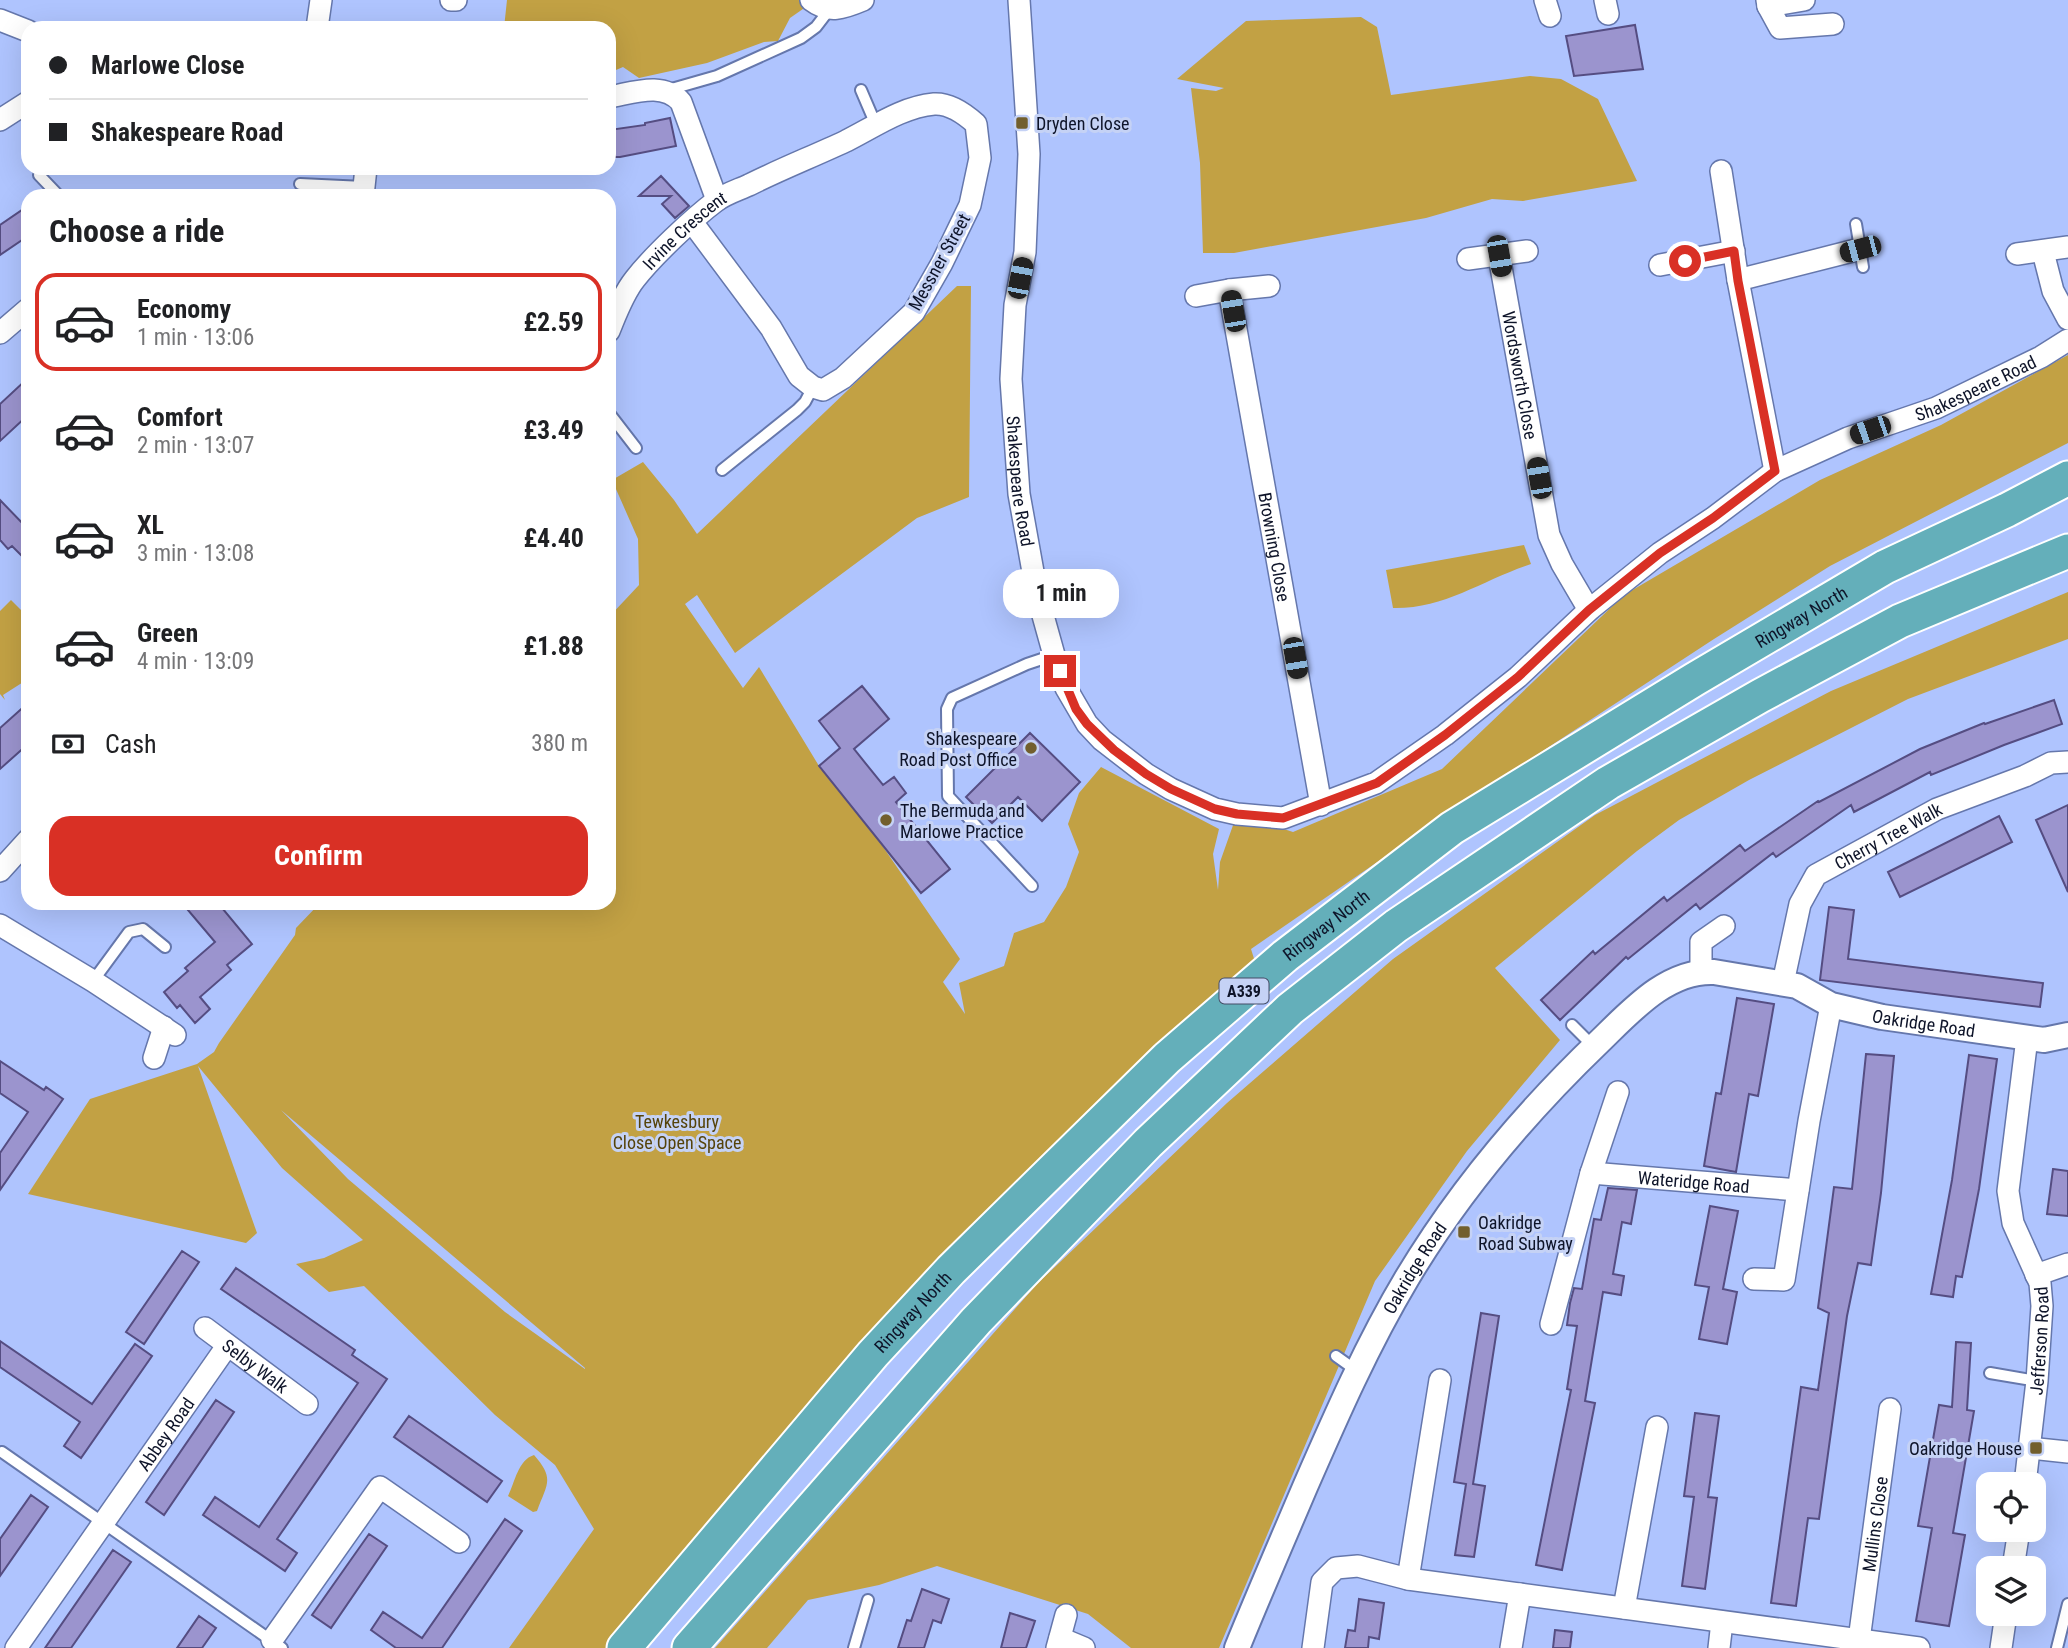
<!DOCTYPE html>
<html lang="en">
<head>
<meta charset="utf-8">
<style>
  :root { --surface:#fff; --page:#f6f6f6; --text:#202124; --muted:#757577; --line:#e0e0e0; --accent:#d93025 }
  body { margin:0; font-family:"Roboto Condensed",sans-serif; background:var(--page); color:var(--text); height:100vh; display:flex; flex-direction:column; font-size:26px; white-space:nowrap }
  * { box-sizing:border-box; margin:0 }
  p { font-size:23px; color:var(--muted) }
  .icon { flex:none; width:38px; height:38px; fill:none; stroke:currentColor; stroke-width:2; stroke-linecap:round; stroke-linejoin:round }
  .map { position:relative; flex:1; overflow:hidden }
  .side { position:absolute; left:21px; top:189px; width:595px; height:721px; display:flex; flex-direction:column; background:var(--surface); border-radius:21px; box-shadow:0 7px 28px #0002 }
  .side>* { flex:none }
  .hud { position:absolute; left:21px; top:21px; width:595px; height:154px; border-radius:21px; box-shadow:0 7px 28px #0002; display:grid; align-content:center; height:154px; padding:0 28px; background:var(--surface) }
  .controls { position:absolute; left:1976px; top:1472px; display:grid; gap:14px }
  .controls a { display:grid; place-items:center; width:70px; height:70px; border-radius:14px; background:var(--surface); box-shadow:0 7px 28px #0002; font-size:35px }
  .end { position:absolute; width:32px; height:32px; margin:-16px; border:9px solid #d93025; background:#fff; box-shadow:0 0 0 4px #fff }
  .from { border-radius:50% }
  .bubble { position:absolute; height:49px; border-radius:21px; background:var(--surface); box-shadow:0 7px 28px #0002; font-size:23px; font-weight:700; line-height:49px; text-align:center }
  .car { position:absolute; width:21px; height:42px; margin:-21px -10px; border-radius:9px; box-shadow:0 0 5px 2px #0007; background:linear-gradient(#222 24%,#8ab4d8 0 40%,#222 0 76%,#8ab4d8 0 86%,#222 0) }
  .hud b { display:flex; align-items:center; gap:24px; height:66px; font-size:26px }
  .hud b+b { border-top:2px solid var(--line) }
  .hud i { width:18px; height:18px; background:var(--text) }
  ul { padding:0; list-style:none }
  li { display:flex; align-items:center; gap:21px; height:98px; margin:0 14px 10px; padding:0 14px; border:4px solid transparent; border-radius:21px }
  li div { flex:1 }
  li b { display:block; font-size:26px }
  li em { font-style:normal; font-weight:700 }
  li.on { border-color:var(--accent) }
  li>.icon { width:63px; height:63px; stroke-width:1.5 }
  h2 { padding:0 28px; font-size:32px; line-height:84px }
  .pay { display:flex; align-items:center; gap:18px; height:77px; padding:0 28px; font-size:26px }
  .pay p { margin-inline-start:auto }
  .primary-button { display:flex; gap:14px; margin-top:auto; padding:14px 28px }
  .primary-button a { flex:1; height:80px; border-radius:21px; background:var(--accent); color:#fff; font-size:28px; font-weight:700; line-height:80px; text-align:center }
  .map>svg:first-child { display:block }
  .green { fill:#c2a144; fill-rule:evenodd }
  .building { fill:#9b94ce; stroke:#554d82; stroke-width:2 }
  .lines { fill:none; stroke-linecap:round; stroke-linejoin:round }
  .service-casing { stroke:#6577ac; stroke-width:14 }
  .minor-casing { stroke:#6577ac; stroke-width:24 }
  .tertiary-casing { stroke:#6577ac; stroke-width:28 }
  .trunk-casing { stroke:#fff; stroke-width:37 }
  .service { stroke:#fff; stroke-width:10 }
  .minor { stroke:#fff; stroke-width:21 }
  .tertiary { stroke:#fff; stroke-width:24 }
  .trunk { stroke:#64afba; stroke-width:33 }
  .route { stroke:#d93025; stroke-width:9 }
  .poi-dot { fill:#725f2d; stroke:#c5d2f5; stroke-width:2.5 }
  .labels { text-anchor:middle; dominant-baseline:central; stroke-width:6; stroke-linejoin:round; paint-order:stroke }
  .shield { fill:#c5d2f5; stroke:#454d66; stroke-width:2 }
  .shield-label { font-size:16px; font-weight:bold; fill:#0e1429 }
  .poi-label { font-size:18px; fill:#0e1429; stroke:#c5d2f5; text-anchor:start }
  .street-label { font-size:18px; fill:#0e1429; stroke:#c5d2f5 }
  .park-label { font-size:18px; fill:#55430a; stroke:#c5d2f5 }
</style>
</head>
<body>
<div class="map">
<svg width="2068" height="1648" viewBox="0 0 2068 1648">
  <rect width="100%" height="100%" fill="#afc4fe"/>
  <path class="green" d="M 507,0 L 811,0 L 813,2 L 790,18 L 778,41 L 764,42 L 707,63 L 639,78 L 623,67 L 609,73 L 609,28 L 504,28 Z
    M 1361,17 L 1377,27 L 1391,95 L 1530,76 L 1561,79 L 1598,99 L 1637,181 L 1523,201 L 1492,199 L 1426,218 L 1234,253 L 1203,253 L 1200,163 L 1191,88 L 1216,91 L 1224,88 L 1177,79 L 1246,21 Z
    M 957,286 L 971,286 L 969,497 L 917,518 L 735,653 L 697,595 L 685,604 L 743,688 L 759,667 L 819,766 L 877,838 L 960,959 L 943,982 L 965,1014 L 959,983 L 1004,966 L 1014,933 L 1044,922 L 1066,887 L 1079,852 L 1068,824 L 1079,793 L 1101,767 L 1219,829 L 1213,854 L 1218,890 L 1220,862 L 1237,814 L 1293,832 L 1442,769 L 1624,595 L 1820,480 L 1941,425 L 2068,355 L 2068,443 L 1830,566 L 1714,639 L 1463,803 L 1251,949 L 1256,965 L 608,1648 L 509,1648 L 594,1529 L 555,1465 L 495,1415 L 364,1286 L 329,1292 L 296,1264 L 324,1258 L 363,1240 L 282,1168 L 198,1066 L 257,1233 L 246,1243 L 28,1194 L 90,1099 L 197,1064 L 214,1052 L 219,1043 L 295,935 L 296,928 L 320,903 L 609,903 L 609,617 L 639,585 L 638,539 L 612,480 L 643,462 L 674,500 L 697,534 ZM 281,1110 L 585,1368 L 585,1369 L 505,1312 L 348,1179 Z
    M 1524,545 L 1531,564 C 1482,580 1445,609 1393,608 L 1386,570 Z
    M 2068,592 L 2068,639 L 1908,699 L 1749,780 L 1679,820 L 1637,851 L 1495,968 L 1560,1040 L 1467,1151 L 1375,1281 L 1219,1648 L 1131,1648 L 1088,1614 L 937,1566 L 879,1585 L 808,1600 L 767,1648 L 715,1648 L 1038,1283 L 1227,1103 L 1393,959 L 1595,815 L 1831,691 Z
    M 11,600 L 28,617 L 28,679 L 3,695 L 5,700 L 0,694 L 0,611 Z
    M 534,1455 C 555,1479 547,1484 537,1511 L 533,1512 L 508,1496 C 515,1482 518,1460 534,1455 Z"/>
  <path class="building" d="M 1635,25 L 1643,69 L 1574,76 L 1566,36 Z
    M 670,118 L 676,146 L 620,157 L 609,157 L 609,130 L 645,125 L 645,123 Z
    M 661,176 L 689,206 L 675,218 L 662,204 L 671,196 L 639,196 Z
    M 22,210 L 28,219 L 28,236 L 0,255 L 0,225 Z
    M 28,378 L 28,415 L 0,441 L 0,404 Z
    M 0,500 L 28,529 L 28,562 L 12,546 L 8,549 L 0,540 Z
    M 862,686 L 889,719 L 854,749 L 883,785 L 894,777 L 906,793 L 896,802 L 950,869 L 921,893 L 819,766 L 840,748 L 819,721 Z
    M 2054,700 L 2062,724 L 2004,745 L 1931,775 L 1930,772 L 1854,812 L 1851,805 L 1776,857 L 1773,853 L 1700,909 L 1696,904 L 1628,959 L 1626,957 L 1560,1020 L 1541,1000 L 1593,951 L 1595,954 L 1664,897 L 1667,901 L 1740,845 L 1745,851 L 1818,801 L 1819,802 L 1920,749 L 1984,723 L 1985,724 Z
    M 28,703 L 28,744 L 0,769 L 0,728 Z
    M 1030,733 L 1080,782 L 1042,821 L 1018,797 L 992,823 L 966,797 Z
    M 2068,805 L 2068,892 L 2036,820 Z
    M 1999,816 L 2012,842 L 1900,897 L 1888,872 Z
    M 182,903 L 218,903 L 252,944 L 227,965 L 231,970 L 200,997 L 210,1009 L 195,1023 L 180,1005 L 177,1008 L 164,992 L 188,971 L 185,968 L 215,942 Z
    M 1829,907 L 1854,910 L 1848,959 L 2043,983 L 2040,1007 L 1820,980 Z
    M 1737,998 L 1774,1004 L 1758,1096 L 1749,1094 L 1736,1172 L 1704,1166 L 1716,1093 L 1721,1094 Z
    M 1866,1054 L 1894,1056 L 1881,1193 L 1871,1265 L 1858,1263 L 1847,1316 L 1819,1519 L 1808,1518 L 1796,1606 L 1771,1603 L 1801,1387 L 1818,1390 L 1829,1313 L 1818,1308 L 1834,1187 L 1852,1189 Z
    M 1969,1055 L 1997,1059 L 1979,1189 L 1962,1277 L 1956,1276 L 1953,1297 L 1931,1294 L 1952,1180 Z
    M 0,1061 L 44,1090 L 46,1087 L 63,1099 L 0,1190 L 0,1153 L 28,1112 L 0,1093 Z
    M 2053,1169 L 2068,1171 L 2068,1216 L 2047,1214 Z
    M 1608,1188 L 1637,1190 L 1631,1224 L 1622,1222 L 1613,1274 L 1624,1276 L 1621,1295 L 1603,1292 L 1585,1401 L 1595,1403 L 1562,1570 L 1536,1565 L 1571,1390 L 1567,1389 L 1577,1326 L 1567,1325 L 1570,1303 L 1574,1288 L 1582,1289 L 1594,1219 L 1601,1220 Z
    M 1710,1206 L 1738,1211 L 1723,1289 L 1737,1292 L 1727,1344 L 1699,1339 L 1709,1287 L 1695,1285 Z
    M 182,1251 L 199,1262 L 144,1344 L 126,1332 Z
    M 236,1268 L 355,1350 L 352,1355 L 387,1379 L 277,1539 L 297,1553 L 285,1571 L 203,1515 L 215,1497 L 259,1527 L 358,1383 L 221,1289 Z
    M 1481,1313 L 1499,1316 L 1473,1484 L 1485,1486 L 1474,1557 L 1455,1555 L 1466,1484 L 1454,1482 Z
    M 0,1341 L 92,1404 L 135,1344 L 152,1356 L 81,1458 L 64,1446 L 80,1422 L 0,1367 Z
    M 1956,1342 L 1971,1343 L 1967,1410 L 1974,1411 L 1953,1533 L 1965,1535 L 1949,1626 L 1916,1621 L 1932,1528 L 1918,1526 L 1939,1405 L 1952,1407 Z
    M 216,1400 L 234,1412 L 164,1515 L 146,1502 Z
    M 1695,1413 L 1719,1416 L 1708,1497 L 1717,1498 L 1705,1589 L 1682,1586 L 1694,1497 L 1684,1496 Z
    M 409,1416 L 502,1481 L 487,1502 L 394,1437 Z
    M 31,1495 L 48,1507 L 0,1576 L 0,1539 Z
    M 505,1519 L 522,1531 L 442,1648 L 396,1648 L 371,1630 L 383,1612 L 422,1638 Z
    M 369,1534 L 387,1546 L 331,1628 L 312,1615 Z
    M 113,1550 L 131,1562 L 71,1648 L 45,1648 Z
    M 922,1589 L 949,1599 L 941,1623 L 933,1620 L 924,1648 L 898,1648 L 907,1620 L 911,1621 Z
    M 1359,1599 L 1384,1603 L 1379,1639 L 1369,1637 L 1368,1648 L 1345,1648 L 1348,1630 L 1355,1631 Z
    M 1010,1613 L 1035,1621 L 1026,1648 L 1001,1648 Z
    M 199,1616 L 216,1628 L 202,1648 L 177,1648 Z
    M 1555,1630 L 1572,1632 L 1570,1648 L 1553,1648 Z"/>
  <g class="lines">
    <defs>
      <path id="service" d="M 668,90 L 717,76 L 801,38 L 816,27 L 829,10
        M 861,90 L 876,125
        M 39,175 L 59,196
        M 300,184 L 364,187
        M 1856,224 L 1863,267
        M 609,413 L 636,448
        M 722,470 L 797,410 L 805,402 L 813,387
        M 1032,886 L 948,796 L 947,709 L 952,698 L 1027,664 L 1054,655
        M 93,981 L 129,932 L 143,929 L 165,947
        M 1572,1025 L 1594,1047
        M 1336,1356 L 1357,1371
        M 1990,1373 L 2037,1381
        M 2,1452 L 282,1648
        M 854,1648 L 868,1600
        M 2057,1648 L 2068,1604"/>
      <g id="minor">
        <path d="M 451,0 L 456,0"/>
        <path d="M 811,0 C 829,14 844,8 863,0"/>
        <path id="s1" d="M 1019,0 L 1029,154 L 1025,252 L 1015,305 L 1011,379 L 1019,494 L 1037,594 L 1054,655 L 1066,688 L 1087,724 L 1102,740 L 1146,774 L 1171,789 L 1215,809 L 1237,814 L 1283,818 L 1376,783 L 1445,735 L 1518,677 L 1589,610 L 1660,553 L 1713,518 L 1775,471 L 1848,438 L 1936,408 L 2041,357 L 2068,340"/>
        <path d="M 1545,0 L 1550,16"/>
        <path d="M 1605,0 L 1608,14"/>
        <path d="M 1767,0 L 1768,6 L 1780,28 L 1833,24"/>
        <path d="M 1768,6 L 1804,0"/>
        <path d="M 0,20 L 28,31"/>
        <path d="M 317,28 L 321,0"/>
        <path d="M 609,97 C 633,93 663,81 681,102 L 717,200"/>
        <path d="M 0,120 L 28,102"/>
        <path d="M 1721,171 L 1738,280 L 1775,471"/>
        <path d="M 363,196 L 366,168"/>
        <path d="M 2043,252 L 2053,291 L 2068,319"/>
        <path d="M 2017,254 L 2068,247"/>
        <path id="s2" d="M 1499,256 L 1549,535 L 1562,564 L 1589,610"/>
        <path d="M 1468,259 L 1527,251"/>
        <path d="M 1660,265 L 1734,251"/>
        <path d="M 1738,280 L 1860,249"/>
        <path id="s3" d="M 1229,290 L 1321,805"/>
        <path d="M 1196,296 L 1229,290 L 1269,286"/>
        <path id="s4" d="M 609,331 C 616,314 623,294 635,279 C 653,256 692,219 716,201 C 725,194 738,190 749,185 C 781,169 814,156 846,141 C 874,127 902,107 934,104 C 950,103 965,114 976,124 L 980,158 L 970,205 L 942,263 L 914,312 L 843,378 L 823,390 L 813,387 L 799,376 L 771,328 L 692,222"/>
        <path d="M 0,333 L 28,309"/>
        <path d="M 0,871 L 28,840"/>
        <path d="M 0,925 L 93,981 L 175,1035"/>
        <path d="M 1701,971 L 1701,942 L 1724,926"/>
        <path id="s5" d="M 1783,983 L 1800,904 L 1816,875 L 1937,809 L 2025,776 L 2051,763 L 2068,762"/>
        <path d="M 154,1058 L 164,1027"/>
        <path id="s6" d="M 1591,1173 L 1798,1190"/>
        <path d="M 2036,1275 L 2068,1264"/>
        <path d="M 1754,1279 L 1784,1280 L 1809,1121 L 1831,1005"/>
        <path d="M 1551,1324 L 1591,1173 L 1618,1092"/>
        <path id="s7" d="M 205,1328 L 307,1404"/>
        <path d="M 2030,1448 L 2068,1452"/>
        <path id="s8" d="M 2025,1484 L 2037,1381 L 2042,1306 L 2040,1283 L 2013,1223 L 2008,1191 L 2027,1038"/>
        <path d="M 2013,1568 L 2019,1530"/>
        <path d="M 1408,1579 L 1440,1380"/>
        <path d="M 1624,1608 L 1657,1427"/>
        <path d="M 1060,1638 L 1084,1648"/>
        <path d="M 272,1640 L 380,1487 L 459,1542"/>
        <path id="s9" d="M 1859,1640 L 1890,1409"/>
        <path id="s10" d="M 16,1648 L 227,1346"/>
        <path d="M 1057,1648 L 1066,1615"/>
        <path d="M 1313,1648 L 1322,1582 L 1336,1568 L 1358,1566 L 1408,1579 L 1919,1648"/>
        <path d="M 1511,1648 L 1520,1594"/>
        <path d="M 1719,1648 L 1722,1622"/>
        <path d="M 2001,1648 L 2006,1614"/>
      </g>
      <g id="tertiary">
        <path id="s11" d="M 1237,1648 C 1259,1594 1282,1541 1305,1487 C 1336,1416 1367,1345 1407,1278 C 1459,1191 1527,1111 1600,1041 C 1631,1011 1667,970 1714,972 L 1797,986 L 1831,1005 L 1882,1017 L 2044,1040 L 2068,1035"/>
      </g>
      <g id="trunk">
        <path id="s12" d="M 624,1648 L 873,1354 L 951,1270 L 1167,1058 L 1285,956 L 1452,828 L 1695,679 L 1885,567 L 2007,510 L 2068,478"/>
        <path d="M 689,1648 L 976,1321 L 1148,1143 L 1290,1009 L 1396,926 L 1608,783 L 1760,696 L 1900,621 L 2068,551"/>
      </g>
    </defs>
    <use href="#service" class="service-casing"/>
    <use href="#minor" class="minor-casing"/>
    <use href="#tertiary" class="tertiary-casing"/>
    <use href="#trunk" class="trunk-casing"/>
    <use href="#service" class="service"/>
    <use href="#minor" class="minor"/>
    <use href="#tertiary" class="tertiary"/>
    <use href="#trunk" class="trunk"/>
  </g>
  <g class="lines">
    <path class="route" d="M 1060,671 L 1076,709 L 1087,724 L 1114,750 L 1146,774 L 1171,789 L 1215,809 L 1237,814 L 1283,818 L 1377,783 L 1445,735 L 1518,677 L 1589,610 L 1660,553 L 1713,518 L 1775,471 L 1738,281 L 1734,251 L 1685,261"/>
  </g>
  <g class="poi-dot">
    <rect x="1015" y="116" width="14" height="14" rx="3.5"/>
    <circle cx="1031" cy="748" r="7"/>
    <circle cx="886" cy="820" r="7"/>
    <rect x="1457" y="1225" width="14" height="14" rx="3.5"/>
    <rect x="2029" y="1441" width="14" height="14" rx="3.5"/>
  </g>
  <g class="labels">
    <rect class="shield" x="1219.5" y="978.5" width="49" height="25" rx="5"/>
    <g class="shield-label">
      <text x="1244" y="991">A339</text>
    </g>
    <g class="poi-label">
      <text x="1036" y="123">Dryden Close</text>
      <text x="1017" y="738" text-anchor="end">Shakespeare<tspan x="1017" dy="21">Road Post Office</tspan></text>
      <text x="900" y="810">The Bermuda and<tspan x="900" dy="21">Marlowe Practice</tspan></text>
      <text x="1478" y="1222">Oakridge<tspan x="1478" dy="21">Road Subway</tspan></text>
      <text x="2022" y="1448" text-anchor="end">Oakridge House</text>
    </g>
    <g class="street-label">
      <text stroke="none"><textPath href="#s4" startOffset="128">Irvine Crescent</textPath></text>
      <text transform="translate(939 262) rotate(-61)">Messner Street</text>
      <text stroke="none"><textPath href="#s2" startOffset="121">Wordsworth Close</textPath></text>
      <text stroke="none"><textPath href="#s1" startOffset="1785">Shakespeare Road</textPath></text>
      <text stroke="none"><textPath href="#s1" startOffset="483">Shakespeare Road</textPath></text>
      <text stroke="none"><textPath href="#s3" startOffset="261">Browning Close</textPath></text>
      <text stroke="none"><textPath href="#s12" startOffset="1577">Ringway North</textPath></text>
      <text stroke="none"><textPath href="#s5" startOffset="196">Cherry Tree Walk</textPath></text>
      <text stroke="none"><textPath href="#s12" startOffset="1010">Ringway North</textPath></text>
      <text stroke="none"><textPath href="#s11" startOffset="1069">Oakridge Road</textPath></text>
      <text stroke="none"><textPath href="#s6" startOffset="103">Wateridge Road</textPath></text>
      <text stroke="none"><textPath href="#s11" startOffset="420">Oakridge Road</textPath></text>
      <text stroke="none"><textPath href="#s12" startOffset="443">Ringway North</textPath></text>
      <text stroke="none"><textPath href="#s8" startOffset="144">Jefferson Road</textPath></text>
      <text stroke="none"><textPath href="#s7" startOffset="63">Selby Walk</textPath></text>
      <text stroke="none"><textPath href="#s10" startOffset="261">Abbey Road</textPath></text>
      <text stroke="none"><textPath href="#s9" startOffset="117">Mullins Close</textPath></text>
    </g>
    <g class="park-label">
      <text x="677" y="1121">Tewkesbury<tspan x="677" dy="21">Close Open Space</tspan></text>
    </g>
  </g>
</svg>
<div class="controls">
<a><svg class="icon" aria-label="locate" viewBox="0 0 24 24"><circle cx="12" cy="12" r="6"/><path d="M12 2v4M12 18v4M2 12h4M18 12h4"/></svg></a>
<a><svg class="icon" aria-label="layers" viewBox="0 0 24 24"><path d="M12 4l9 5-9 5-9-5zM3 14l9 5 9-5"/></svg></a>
</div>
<i class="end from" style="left:1685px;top:261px"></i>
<i class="end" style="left:1060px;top:671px"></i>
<div class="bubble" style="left:1003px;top:569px;width:116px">1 min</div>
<i class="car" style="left:1860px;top:249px;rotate:255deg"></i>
<i class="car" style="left:1499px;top:256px;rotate:170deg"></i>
<i class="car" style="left:1020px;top:278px;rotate:11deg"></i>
<i class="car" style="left:1233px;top:311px;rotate:350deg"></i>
<i class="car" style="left:1870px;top:430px;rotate:251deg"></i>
<i class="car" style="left:1539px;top:478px;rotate:350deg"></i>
<i class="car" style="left:1295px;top:658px;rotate:170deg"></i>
<div class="hud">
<b><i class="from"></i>Marlowe Close</b>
<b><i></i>Shakespeare Road</b>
</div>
<section class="side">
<h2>Choose a ride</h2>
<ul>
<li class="on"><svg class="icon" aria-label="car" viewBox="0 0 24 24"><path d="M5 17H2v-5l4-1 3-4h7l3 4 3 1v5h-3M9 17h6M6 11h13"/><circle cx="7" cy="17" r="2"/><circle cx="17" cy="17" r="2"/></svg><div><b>Economy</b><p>1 min · 13:06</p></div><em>£2.59</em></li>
<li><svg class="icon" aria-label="car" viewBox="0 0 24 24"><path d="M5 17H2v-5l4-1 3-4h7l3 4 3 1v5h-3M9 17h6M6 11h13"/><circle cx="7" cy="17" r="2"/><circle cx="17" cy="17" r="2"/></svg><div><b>Comfort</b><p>2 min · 13:07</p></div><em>£3.49</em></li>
<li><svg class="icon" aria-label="car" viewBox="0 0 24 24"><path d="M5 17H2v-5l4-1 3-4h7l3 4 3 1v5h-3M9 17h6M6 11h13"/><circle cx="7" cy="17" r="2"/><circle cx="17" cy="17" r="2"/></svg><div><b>XL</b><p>3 min · 13:08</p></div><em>£4.40</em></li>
<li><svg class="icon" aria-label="car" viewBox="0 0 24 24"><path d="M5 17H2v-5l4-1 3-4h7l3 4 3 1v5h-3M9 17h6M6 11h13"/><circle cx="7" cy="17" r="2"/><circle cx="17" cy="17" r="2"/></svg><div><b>Green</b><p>4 min · 13:09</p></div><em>£1.88</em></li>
</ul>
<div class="pay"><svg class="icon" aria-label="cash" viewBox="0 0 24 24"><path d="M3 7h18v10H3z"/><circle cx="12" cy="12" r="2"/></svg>Cash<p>380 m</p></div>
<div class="primary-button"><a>Confirm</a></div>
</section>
</div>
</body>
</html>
